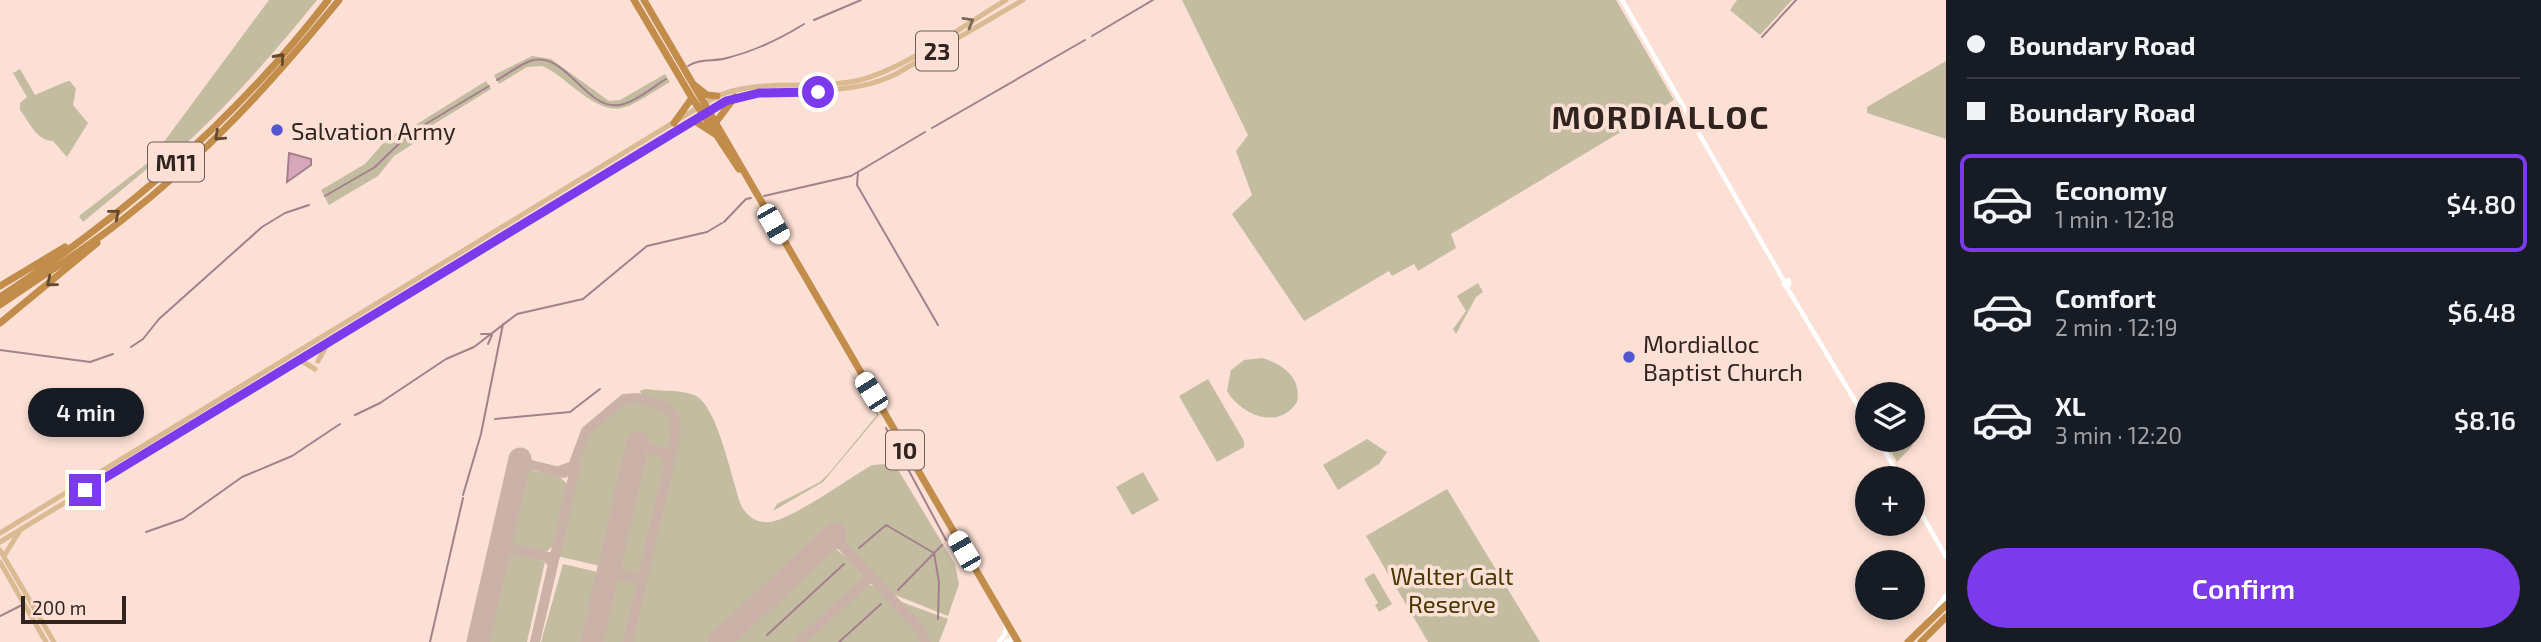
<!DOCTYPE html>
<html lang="en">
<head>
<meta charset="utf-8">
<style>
  :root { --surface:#171b24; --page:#242831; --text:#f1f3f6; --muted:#9ea1a6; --line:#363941; --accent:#7c3aed }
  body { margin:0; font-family:"Exo 2",sans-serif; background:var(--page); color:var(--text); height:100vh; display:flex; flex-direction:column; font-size:26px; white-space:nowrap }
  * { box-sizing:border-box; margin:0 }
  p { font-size:23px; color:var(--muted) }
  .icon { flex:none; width:38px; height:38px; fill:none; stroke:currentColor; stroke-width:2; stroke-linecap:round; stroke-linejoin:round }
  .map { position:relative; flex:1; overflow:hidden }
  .drawer { display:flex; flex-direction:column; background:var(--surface); width:595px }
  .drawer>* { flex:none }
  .top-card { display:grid; align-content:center; height:154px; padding:0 21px; background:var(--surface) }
  .tools { position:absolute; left:1855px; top:382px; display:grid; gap:14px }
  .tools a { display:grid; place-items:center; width:70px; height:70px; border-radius:50%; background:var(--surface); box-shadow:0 4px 10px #0003; font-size:35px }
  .scale { position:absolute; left:21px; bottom:18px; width:105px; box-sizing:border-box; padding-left:7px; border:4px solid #31241f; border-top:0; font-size:19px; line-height:24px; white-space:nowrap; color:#31241f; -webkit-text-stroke:5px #fce0d5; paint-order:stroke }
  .end { position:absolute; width:32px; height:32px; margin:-16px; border:9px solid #7c3aed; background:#fff; box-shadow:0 0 0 4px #fff }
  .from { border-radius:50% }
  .bubble { position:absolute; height:49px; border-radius:24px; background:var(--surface); box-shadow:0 4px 10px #0003; font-size:23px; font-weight:600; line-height:49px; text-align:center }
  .car { position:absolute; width:21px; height:42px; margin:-21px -10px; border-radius:9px; box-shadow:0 0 5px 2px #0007; background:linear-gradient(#fff 24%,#345 0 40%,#fff 0 76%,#345 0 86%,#fff 0) }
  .top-card b { display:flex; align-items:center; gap:24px; height:66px; font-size:26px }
  .top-card b+b { border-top:2px solid var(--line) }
  .top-card i { width:18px; height:18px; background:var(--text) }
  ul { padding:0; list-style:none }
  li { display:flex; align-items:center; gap:21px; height:98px; margin:0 14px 10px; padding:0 7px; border:4px solid transparent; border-radius:10px }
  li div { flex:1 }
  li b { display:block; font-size:26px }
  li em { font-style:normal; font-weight:600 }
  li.active { border-color:var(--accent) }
  li>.icon { width:63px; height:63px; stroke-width:1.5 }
  .primary-button { display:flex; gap:14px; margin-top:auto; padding:14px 21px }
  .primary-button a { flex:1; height:80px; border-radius:42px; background:var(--accent); color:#fff; font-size:28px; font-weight:600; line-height:80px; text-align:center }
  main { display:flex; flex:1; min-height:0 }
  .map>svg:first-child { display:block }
  .green { fill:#c3bca1 }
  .water { fill:#d6a8ba; stroke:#a4808c; stroke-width:2 }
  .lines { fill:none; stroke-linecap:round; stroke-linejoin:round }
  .stream { stroke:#a4808c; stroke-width:2 }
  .taxiway { stroke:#cab2a9; stroke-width:10 }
  .runway { stroke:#cab2a9; stroke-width:23 }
  .secondary { stroke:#fff; stroke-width:4.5 }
  .primary { stroke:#daba93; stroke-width:5 }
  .highway { stroke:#c28c4b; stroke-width:7 }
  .oneway { stroke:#7d6853 }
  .oneway2 { stroke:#64482e }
  .route { stroke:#7c3aed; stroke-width:9 }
  .poi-dot { fill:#5357cd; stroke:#fce0d5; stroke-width:2.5 }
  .labels { text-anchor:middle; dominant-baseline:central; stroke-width:7; stroke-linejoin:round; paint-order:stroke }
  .shield { fill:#fce0d5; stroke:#6e5c56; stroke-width:2 }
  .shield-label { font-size:23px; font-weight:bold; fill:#31241f }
  .poi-label { font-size:24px; fill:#31241f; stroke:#fce0d5; text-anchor:start }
  .park-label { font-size:24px; fill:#453800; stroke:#fce0d5 }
  .district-label { font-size:32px; font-weight:bold; letter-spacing:2px; fill:#31241f; stroke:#fce0d5 }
</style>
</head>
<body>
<main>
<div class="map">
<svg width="1946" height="642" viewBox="0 0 1946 642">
  <rect width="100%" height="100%" fill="#fce0d5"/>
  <path class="green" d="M 269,0 L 317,0 C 269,59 221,114 163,164 L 159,159 L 83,222 L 79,216 L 149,162 Z
    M 1182,0 L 1616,0 L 1674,100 L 1451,234 L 1456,248 L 1418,271 L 1414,264 L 1392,276 L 1389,271 L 1304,321 L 1232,214 L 1252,195 L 1236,151 L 1248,135 Z
    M 1737,0 L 1792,0 L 1760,35 L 1730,10 Z
    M 532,56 L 551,59 L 609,101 L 620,100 L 665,74 L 670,82 C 625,108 619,123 574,88 C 564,80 554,71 542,66 L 527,67 L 499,84 L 494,75 Z
    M 1946,61 L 1946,139 L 1867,113 L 1867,107 Z
    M 20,69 L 35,95 L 65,82 L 70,81 L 76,89 L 73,105 L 88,123 L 67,157 L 53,141 C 36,140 30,123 20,110 L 20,103 L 27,97 L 13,73 Z
    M 486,81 L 491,89 L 413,137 L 416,142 L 394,156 L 378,176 L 329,205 L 321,190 L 365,164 L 385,141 L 407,126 L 409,129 Z
    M 1478,283 L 1483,292 L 1476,297 L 1456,334 L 1453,329 L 1466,311 L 1457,296 Z
    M 1262,358 C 1283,364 1302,378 1297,402 C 1279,431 1241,415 1227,391 L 1231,370 L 1244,360 Z
    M 843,362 L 879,415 L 823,482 L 773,511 L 777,504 L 820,482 L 830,472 L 877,415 Z
    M 1208,379 L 1244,441 L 1244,447 L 1217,462 L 1179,396 Z
    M 646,389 C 661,392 680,389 694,395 C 718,404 732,483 742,507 C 749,518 757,523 770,522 C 791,520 851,477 872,465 L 888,464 L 897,468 L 955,564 L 959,584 L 948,616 L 890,593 L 830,528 L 707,642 L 631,642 L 679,429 C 678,406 662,401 642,396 L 640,391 Z
    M 626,401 C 666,395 678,415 669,450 L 633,442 L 604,567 L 557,556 L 586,436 Z
    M 1367,439 L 1387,452 L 1379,464 L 1338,490 L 1323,465 Z
    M 1884,439 L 1906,439 L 1913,445 L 1897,462 Z
    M 651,452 L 661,456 L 666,465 L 640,575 L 614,569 L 639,461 Z
    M 529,470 L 559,476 L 567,484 L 555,544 L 545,553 L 508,545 L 525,476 Z
    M 1143,472 L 1159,500 L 1132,515 L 1116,487 Z
    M 1447,489 L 1540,642 L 1428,642 L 1366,536 Z
    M 836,549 L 860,568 L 861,580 L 796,642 L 730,642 L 828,551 Z
    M 512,552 L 545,562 L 527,642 L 486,642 L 506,556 Z
    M 563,564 L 602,573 L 586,642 L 541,642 Z
    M 1374,573 L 1392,604 L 1379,612 L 1375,605 L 1378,603 L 1364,579 Z
    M 620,577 L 633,580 L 637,587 L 625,642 L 597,642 L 611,584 Z
    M 870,585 L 879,589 L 917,630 L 922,642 L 804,642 L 862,588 Z
    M 899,601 L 948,619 L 939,642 L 928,642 L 923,629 Z"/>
  <path class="water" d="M 289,153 L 311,159 L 311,165 L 287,182 Z"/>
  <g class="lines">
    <path class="stream" d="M 814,20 L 861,0
      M 1092,36 L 1153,0
      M 1762,37 L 1796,0
      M 688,66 C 700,58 714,62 727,58 C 755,51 780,39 804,24
      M 497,80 C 508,74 519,65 530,61 C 565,49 585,110 619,105 C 634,103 653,87 666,79
      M 932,128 L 1085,40
      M 858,172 L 857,185 L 938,325
      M 325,196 L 375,167 L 409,134 L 489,86
      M 764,196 L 851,176 L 925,132
      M 724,222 L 746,199 L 751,198
      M 481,334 L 491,334
      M 488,344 L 492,335
      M 131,347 L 143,339 L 159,319 L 262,227 L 285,213 L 309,205
      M 0,350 L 90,362 L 113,354
      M 355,415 L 380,403 L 446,359 L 474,347 L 517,314 L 583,299 L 647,246 L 707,232 L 722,223
      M 495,419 L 570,412 L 600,389
      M 886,428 L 946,540
      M 463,495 L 481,434 L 503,324
      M 146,532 L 183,519 L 242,477 L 292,456 L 340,424
      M 859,548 L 886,525 L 934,553 L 939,582 L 938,619
      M 898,590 L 942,545
      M 0,616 L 22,605
      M 767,635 L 844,564
      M 430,642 L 463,498
      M 839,642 L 881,604"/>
    <path class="taxiway" d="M 637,446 L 664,453 L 669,462
      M 519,462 L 564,473
      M 559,471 L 573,466 L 586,431 L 624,399 L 638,398 L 666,407 L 675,418 L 676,434 L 628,642
      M 631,474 L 637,454 L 648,448
      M 512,495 L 518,473 L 532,465
      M 833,536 L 920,629 L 925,642
      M 494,571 L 499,553 L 507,548 L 548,557 L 553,565
      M 790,575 L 825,545 L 840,544
      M 603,594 L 607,577 L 613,573 L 636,578 L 641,584
      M 535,642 L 576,465
      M 800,642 L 866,581 L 865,570"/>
    <path class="runway" d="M 478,642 L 520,459
      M 592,642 L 638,443
      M 719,642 L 835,534"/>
    <path class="secondary" d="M 1622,0 L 1784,281
      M 1789,280 L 1789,285 L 1784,285 L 1784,281 Z
      M 1786,286 L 1867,421
      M 1878,439 L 1900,478
      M 1913,499 L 1946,557
      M 1929,619 L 1946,595
      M 999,642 L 1005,634 L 1006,625
      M 1006,642 L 1015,637"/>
    <path class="primary" d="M 300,360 L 315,369
      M 318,361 L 328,343
      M 0,533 L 717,96 C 764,77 813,91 860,80 C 906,68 964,25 1006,0
      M 0,542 L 726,101 C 779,79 838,103 896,74 L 1023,0
      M 0,550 L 54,642
      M 4,556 L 21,529
      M 0,562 L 46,642"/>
    <path class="highway" d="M 634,0 L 692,98 L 739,169
      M 644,0 L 1018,642
      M 693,84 L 707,95 L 717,96
      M 695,121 L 715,134
      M 716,122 L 735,97
      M 674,123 L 692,98
      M 0,286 L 65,247
      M 0,297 C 124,216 238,117 328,0
      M 0,305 C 40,277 83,251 122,220 C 205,156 273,81 339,0
      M 0,323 L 97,243
      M 1908,642 L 1946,605
      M 1921,642 L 1946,617"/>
  </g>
  <defs><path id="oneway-chevron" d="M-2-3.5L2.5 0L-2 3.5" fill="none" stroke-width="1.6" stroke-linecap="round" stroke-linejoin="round" transform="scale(1.75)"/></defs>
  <use class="oneway" href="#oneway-chevron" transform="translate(969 22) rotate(-30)"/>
  <g class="oneway2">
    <use href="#oneway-chevron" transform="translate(280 58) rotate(-48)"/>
    <use href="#oneway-chevron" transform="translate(219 136) rotate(137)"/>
    <use href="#oneway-chevron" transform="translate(115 214) rotate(-39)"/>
    <use href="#oneway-chevron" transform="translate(51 282) rotate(141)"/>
  </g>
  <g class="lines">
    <path class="route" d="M 85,490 L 726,101 L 759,93 L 818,92"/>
  </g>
  <g class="poi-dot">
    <circle cx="277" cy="130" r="7"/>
    <circle cx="1629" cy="357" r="7"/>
  </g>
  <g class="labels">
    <g class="shield">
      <rect x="916" y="31.5" width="42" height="39" rx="5"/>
      <rect x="148" y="142.5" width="56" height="39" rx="5"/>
      <rect x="886" y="430.5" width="38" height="39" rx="5"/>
    </g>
    <g class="shield-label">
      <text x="937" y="51">23</text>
      <text x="176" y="162">M11</text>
      <text x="905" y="450">10</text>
    </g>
    <g class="poi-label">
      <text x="291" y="130">Salvation Army</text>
      <text x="1643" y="343">Mordialloc<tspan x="1643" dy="28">Baptist Church</tspan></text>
    </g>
    <g class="park-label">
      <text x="1452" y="575">Walter Galt<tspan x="1452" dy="28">Reserve</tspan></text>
    </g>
    <g class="district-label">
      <text x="1661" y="116">MORDIALLOC</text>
    </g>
  </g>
</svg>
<div class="tools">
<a><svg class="icon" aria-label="layers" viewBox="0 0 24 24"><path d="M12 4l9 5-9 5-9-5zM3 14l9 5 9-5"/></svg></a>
<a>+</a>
<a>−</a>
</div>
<div class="scale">200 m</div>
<i class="end from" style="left:818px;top:92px"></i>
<i class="end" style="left:85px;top:490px"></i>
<div class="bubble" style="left:28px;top:388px;width:116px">4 min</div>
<i class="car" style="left:773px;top:224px;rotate:150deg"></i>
<i class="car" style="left:871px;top:392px;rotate:328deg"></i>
<i class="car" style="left:964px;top:551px;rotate:330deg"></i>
</div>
<section class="drawer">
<div class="top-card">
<b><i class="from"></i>Boundary Road</b>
<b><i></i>Boundary Road</b>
</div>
<ul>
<li class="active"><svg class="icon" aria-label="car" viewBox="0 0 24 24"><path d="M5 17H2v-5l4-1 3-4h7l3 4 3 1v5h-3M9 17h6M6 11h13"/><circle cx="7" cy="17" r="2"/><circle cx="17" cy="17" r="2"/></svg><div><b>Economy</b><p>1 min · 12:18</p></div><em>$4.80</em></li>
<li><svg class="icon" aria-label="car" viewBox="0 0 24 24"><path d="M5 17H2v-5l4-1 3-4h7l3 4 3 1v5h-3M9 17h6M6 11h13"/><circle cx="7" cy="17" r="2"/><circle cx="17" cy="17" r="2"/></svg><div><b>Comfort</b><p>2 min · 12:19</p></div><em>$6.48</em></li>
<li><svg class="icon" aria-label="car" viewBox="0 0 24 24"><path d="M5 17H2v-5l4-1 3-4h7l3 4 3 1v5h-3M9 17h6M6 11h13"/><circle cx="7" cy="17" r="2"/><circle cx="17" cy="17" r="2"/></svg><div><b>XL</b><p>3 min · 12:20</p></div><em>$8.16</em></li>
</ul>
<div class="primary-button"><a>Confirm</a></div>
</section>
</main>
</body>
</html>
